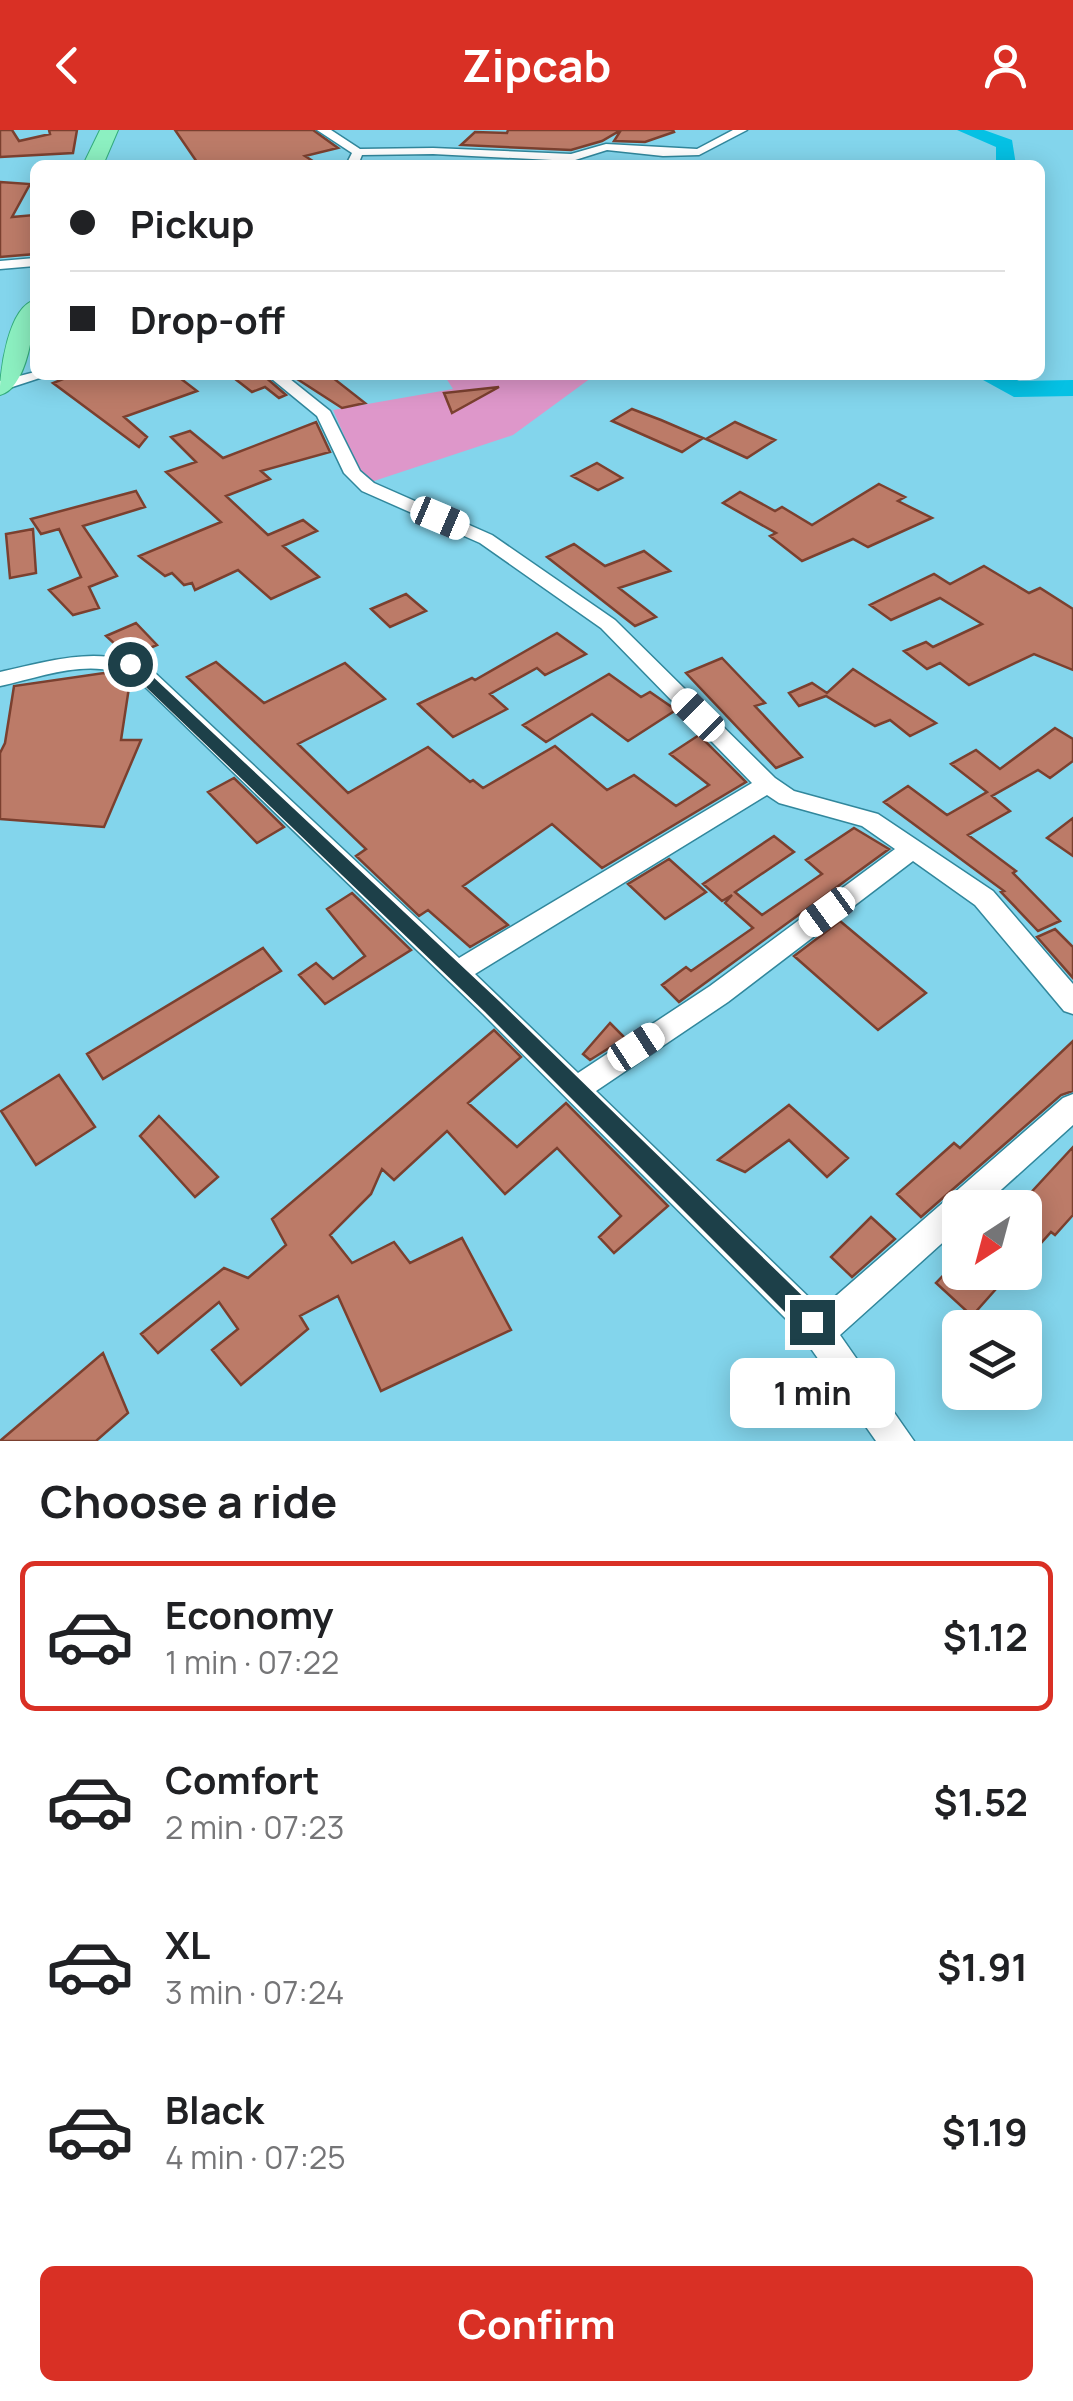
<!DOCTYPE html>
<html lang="en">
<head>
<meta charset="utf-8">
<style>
  :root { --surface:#fff; --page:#f2f2f2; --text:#202124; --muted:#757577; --line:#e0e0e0; --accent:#d93025 }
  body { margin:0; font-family:Manrope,sans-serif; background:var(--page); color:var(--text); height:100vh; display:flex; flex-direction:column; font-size:38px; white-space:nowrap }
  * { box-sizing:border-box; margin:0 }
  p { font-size:32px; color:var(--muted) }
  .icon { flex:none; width:55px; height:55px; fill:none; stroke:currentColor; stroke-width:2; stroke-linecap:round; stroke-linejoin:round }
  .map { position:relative; height:1311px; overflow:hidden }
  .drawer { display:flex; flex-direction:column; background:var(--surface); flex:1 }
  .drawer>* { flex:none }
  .banner { position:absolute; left:30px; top:30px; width:1015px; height:220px; border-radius:15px; box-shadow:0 5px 25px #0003; display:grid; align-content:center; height:220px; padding:0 40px; background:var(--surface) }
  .needle { width:65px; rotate:216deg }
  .tools { position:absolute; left:942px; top:1060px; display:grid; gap:20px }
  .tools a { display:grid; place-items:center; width:100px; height:100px; border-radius:15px; background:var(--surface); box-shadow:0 5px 25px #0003; font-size:50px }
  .end { position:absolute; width:45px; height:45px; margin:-22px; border:12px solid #1d4049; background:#fff; box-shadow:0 0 0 5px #fff }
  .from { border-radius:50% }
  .bubble { position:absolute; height:70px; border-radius:15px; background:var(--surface); box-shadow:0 5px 25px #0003; font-size:32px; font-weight:700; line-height:70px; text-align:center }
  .car { position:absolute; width:30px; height:60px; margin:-30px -15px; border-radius:12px; box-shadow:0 0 8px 2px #0007; background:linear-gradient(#fff 24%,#345 0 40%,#fff 0 76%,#345 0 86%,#fff 0) }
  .banner b { display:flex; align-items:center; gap:35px; height:95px; font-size:38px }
  .banner b+b { border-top:2px solid var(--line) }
  .banner i { width:25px; height:25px; background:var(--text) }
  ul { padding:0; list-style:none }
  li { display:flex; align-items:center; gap:30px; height:150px; margin:0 20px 15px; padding:0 20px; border:5px solid transparent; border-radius:15px }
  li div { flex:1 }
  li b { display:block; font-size:38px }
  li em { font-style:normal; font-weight:700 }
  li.selected { border-color:var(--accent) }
  li>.icon { width:90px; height:90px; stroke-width:1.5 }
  h2 { padding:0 40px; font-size:45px; line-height:120px }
  .button { display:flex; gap:20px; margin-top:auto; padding:20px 40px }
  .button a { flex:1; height:115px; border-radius:15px; background:var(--accent); color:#fff; font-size:40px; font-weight:700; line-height:115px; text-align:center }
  header { display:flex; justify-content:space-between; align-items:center; height:130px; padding:0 40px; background:var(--accent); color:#fff; font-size:45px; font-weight:700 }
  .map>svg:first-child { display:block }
  .green { fill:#de97ca }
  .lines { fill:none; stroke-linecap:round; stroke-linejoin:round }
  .river { fill:#05c1e4; fill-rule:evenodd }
  .building { fill:#bc7b68; stroke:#7b402f; stroke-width:2.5 }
  .minor-casing { stroke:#31879c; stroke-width:3 }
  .primary-casing { stroke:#33ac7c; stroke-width:2 }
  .minor { fill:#fff; fill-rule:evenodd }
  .primary { fill:#8cf0c1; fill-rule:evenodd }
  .route { fill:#1d4049 }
</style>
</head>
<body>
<header><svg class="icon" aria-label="back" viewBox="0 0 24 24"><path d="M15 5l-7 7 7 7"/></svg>Zipcab<svg class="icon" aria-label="person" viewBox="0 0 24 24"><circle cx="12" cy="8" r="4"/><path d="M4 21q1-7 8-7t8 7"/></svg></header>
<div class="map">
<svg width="1073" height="1311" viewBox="0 0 1073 1311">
  <rect width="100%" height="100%" fill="#83d5ec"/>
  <path class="green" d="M 444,245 L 595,245 L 513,305 L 365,354 L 333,280 L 453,259 Z"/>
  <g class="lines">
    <path class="river" d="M 957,0 L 984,0 L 1012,10 L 1016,35 L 996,35 L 996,17 Z
      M 974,245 L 1007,245 L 1019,251 L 1073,250 L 1073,266 L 1014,267 Z"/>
  </g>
  <path class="building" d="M 0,0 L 12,0 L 19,11 L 50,4 L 49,0 L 77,0 L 73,23 L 0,27 Z
    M 175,0 L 313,0 L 338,18 L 305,26 L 319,35 L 199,35 Z
    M 508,0 L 621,0 L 602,11 L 571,20 L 461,15 L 475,2 L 507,3 Z
    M 621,0 L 673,0 L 674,2 L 645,12 L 614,11 Z
    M 0,52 L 30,54 L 12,87 L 34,85 L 35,124 L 0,127 Z
    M 73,245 L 176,245 L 197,261 L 124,287 L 147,307 L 139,317 L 53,253 Z
    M 230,245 L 263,245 L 286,265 L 279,268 L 265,257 L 252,262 Z
    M 291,245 L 336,245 L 333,248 L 365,273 L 342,278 Z
    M 499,257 L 452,283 L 444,263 Z
    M 632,279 L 661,290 L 703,308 L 682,322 L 612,291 Z
    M 316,292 L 330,322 L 261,341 L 270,349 L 226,366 L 268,405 L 303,390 L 317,401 L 283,416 L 319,447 L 271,469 L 238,440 L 195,460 L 192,453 L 184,455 L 172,443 L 165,446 L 139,426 L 221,392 L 166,342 L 196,332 L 171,307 L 190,301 L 223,328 Z
    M 735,292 L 775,310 L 747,328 L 706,309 Z
    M 597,333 L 622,348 L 598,360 L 572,346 Z
    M 879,354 L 905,367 L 898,371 L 932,388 L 868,417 L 853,409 L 802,431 L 770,406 L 776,403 L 723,373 L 740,362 L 775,381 L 782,377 L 812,395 Z
    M 136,361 L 145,377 L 83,396 L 117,446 L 89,457 L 99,478 L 73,485 L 49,460 L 81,447 L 59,399 L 41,404 L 31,389 Z
    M 33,399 L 36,443 L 10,448 L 6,404 Z
    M 574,414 L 605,436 L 644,421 L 670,441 L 619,458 L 656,487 L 635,496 L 547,427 Z
    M 984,436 L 1029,463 L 1040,458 L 1073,479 L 1073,540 L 1034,524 L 969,555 L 940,533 L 927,539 L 904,521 L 926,512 L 933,517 L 982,494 L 940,468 L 891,490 L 870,475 L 934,444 L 950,454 Z
    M 406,464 L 426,481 L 390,497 L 371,479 Z
    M 136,493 L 157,515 L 129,527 L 106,506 Z
    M 557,503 L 586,524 L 545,545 L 537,538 L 490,564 L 507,579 L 453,607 L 418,574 L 472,548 L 475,550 Z
    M 722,528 L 765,573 L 755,576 L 802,627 L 776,638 L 686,543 Z
    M 216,532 L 264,573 L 345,533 L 385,569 L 298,614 L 348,663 L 428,617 L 470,652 L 473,650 L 483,658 L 555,616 L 607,660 L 634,645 L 676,676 L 709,655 L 670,624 L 699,605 L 746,652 L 602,738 L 552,694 L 463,756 L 508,795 L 470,817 L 428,780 L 419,786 L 356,726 L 366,719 L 187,547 Z
    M 853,539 L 936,593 L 910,606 L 890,590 L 875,596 L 826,566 L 799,576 L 789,563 L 812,553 L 827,563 Z
    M 104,543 L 130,551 L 121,610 L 141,610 L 104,697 L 0,689 L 0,623 L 5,613 L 14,556 Z
    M 609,544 L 641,567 L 650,562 L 676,580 L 628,611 L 592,584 L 546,612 L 523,595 Z
    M 1055,598 L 1073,609 L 1073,631 L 1050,648 L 1038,640 L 992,666 L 1010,681 L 968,705 L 1016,741 L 1013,743 L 1060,791 L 1038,801 L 1001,762 L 1004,761 L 884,672 L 908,656 L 947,685 L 987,662 L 951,634 L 976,620 L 1000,639 Z
    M 234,648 L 284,697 L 257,713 L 208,662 Z
    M 1073,688 L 1073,726 L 1047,708 Z
    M 854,698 L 889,719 L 679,872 L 662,855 L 686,837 L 691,841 L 753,798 L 725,773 L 732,765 L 722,771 L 703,754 L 774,706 L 794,722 L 735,762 L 762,785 L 822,744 L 806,730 Z
    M 669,729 L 706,762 L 665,789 L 628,754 Z
    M 352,763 L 411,820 L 325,874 L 299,845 L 316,833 L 333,849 L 365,826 L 327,779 Z
    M 840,791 L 926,863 L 878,900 L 794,826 Z
    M 1055,799 L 1073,817 L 1073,848 L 1037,807 Z
    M 263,818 L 281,841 L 103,949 L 87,924 Z
    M 610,893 L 625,908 L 590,930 L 583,924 Z
    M 494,900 L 521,927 L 468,973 L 517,1017 L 566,973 L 668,1076 L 614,1123 L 599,1107 L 621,1086 L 557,1018 L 505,1064 L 447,1001 L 394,1050 L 382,1039 L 371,1064 L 330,1105 L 352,1133 L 394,1112 L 410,1133 L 462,1108 L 511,1200 L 381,1261 L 338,1166 L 300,1186 L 308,1199 L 241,1255 L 212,1220 L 238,1199 L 219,1172 L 158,1223 L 141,1204 L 224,1138 L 248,1148 L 286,1115 L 272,1089 Z
    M 1073,911 L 1073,961 L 1061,965 L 921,1087 L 897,1064 L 954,1013 L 960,1018 Z
    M 59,945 L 95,997 L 36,1035 L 1,981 Z
    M 789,975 L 848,1028 L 827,1047 L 789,1010 L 745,1042 L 718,1030 Z
    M 159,986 L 218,1047 L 195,1067 L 140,1006 Z
    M 1073,1017 L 1073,1085 L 1055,1105 L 1051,1102 L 1025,1131 L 1025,1069 Z
    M 871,1087 L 895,1109 L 852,1147 L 831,1127 Z
    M 960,1128 L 960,1142 L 1011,1142 L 972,1186 L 936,1153 Z
    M 103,1223 L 128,1283 L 96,1311 L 0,1311 Z"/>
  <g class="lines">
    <defs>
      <path id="minor" d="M 317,0 L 331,0 L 360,19 L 433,18 L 571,24 L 606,14 L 697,19 L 733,0 L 747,0 L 699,25 L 663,26 L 607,20 L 572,31 L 433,24 L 362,25 L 358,35 L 346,35 L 352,23 Z
        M 35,128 L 35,136 L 0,139 L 0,131 Z
        M 35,242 L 35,245 L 49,245 L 0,261 L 0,251 Z
        M 267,245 L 285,245 L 330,281 L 360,341 L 374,353 L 492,405 L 615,490 L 775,648 L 794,661 L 878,684 L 993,761 L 1073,854 L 1073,884 L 1064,881 L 975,775 L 913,731 L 728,872 L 596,961 L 821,1179 L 1063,968 L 1073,964 L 1073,995 L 981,1078 L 960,1078 L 960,1097 L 840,1205 L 914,1311 L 876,1311 L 800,1203 L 483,884 L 139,551 C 95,525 46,546 0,556 L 0,542 C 52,531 103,513 153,541 L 459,828 L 752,653 L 601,498 L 480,413 L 362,361 L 344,343 L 317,286 ZM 767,665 L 779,673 L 862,696 L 895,719 L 710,856 L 578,943 L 475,844 Z"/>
      <path id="primary" d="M 100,0 L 118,0 L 103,35 L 83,35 Z
        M 35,170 C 35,194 28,258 0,265 C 0,241 8,177 35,170 Z"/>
    </defs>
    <use href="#minor" class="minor-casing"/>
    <use href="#primary" class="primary-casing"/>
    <use href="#minor" class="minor"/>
    <use href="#primary" class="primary"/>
  </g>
  <path class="route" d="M 125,530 L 135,530 L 499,871 L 820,1183 L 823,1192 L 820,1200 L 812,1203 L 803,1200 L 485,882 L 125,537 Z"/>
</svg>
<div class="tools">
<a><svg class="needle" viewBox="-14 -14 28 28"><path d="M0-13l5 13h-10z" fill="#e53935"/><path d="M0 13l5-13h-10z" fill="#757577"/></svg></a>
<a><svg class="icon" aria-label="layers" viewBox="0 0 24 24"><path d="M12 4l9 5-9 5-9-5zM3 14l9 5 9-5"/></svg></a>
</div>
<i class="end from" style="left:130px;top:534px"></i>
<i class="end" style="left:812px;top:1192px"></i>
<div class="bubble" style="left:730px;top:1228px;width:165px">1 min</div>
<i class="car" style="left:440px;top:388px;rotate:113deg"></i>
<i class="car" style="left:698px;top:585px;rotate:315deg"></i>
<i class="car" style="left:827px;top:782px;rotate:234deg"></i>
<i class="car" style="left:636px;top:917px;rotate:57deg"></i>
<div class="banner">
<b><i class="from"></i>Pickup</b>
<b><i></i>Drop-off</b>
</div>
</div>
<section class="drawer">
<h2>Choose a ride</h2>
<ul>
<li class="selected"><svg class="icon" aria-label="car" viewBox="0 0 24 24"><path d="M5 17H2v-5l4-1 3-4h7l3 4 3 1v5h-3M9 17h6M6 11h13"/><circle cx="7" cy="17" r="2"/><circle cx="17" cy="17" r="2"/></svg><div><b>Economy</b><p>1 min · 07:22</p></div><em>$1.12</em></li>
<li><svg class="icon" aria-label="car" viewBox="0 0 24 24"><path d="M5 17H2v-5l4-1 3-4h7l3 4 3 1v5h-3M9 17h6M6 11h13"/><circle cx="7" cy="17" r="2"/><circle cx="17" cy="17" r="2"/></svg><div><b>Comfort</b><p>2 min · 07:23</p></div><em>$1.52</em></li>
<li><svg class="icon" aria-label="car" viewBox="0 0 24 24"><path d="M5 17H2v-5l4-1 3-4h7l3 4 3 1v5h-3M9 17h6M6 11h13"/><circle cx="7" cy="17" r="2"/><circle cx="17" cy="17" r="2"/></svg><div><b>XL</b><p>3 min · 07:24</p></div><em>$1.91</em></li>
<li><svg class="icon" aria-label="car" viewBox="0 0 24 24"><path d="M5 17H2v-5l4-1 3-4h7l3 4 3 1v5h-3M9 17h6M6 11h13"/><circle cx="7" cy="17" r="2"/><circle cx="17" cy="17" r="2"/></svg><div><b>Black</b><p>4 min · 07:25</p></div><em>$1.19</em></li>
</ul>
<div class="button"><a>Confirm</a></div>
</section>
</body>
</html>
